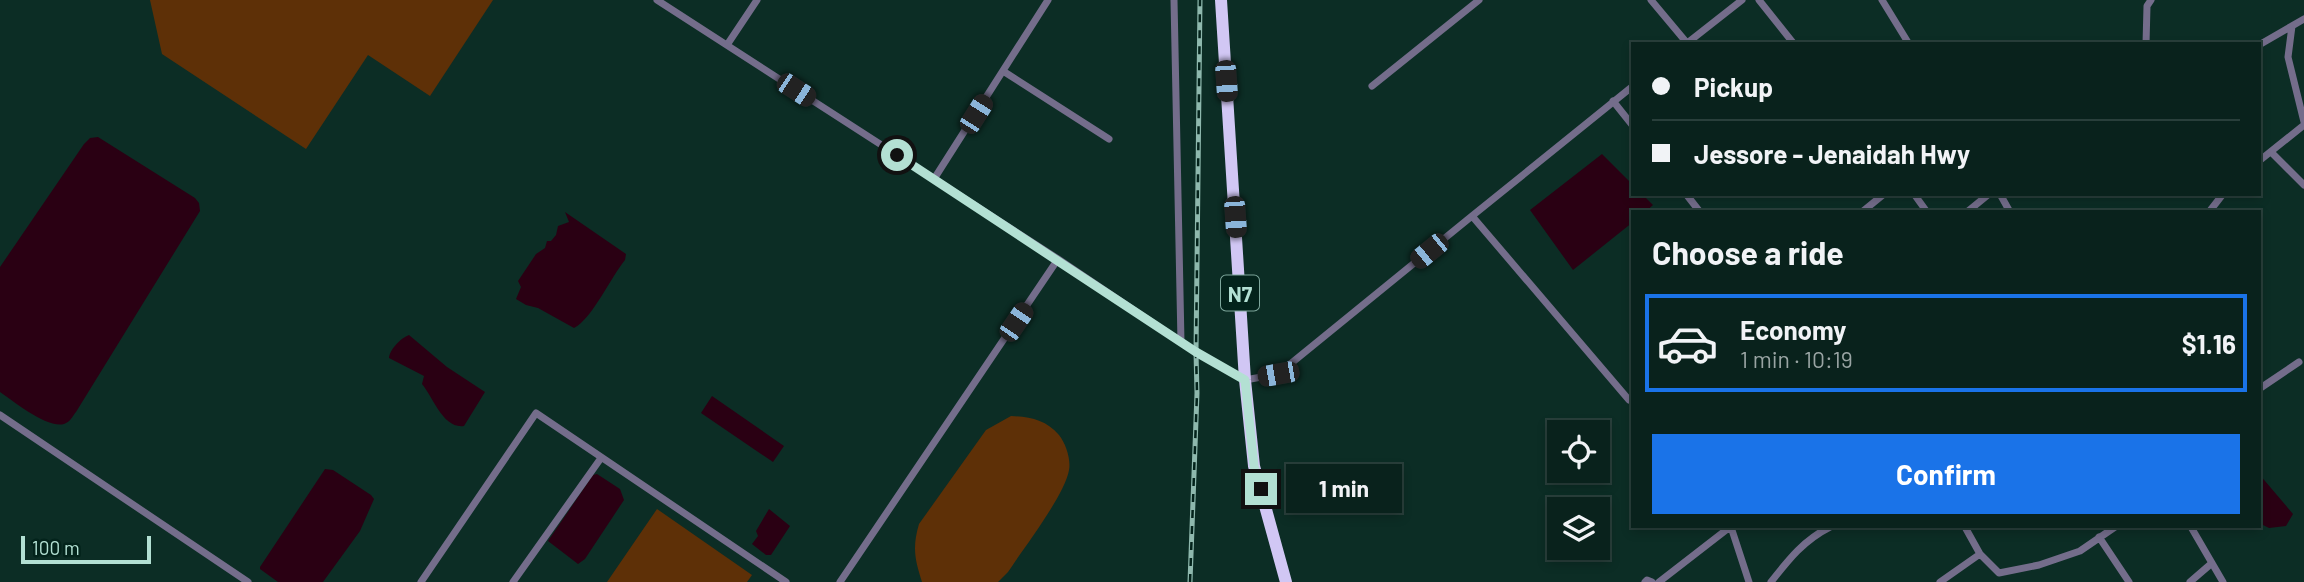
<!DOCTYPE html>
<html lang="en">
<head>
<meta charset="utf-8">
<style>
  :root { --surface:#09221c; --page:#122a25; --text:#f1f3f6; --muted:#99a4a3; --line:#293f3b; --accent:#1a73e8 }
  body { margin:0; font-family:Barlow,sans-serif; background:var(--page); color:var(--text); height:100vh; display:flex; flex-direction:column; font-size:26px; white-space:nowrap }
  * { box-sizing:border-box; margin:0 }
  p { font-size:23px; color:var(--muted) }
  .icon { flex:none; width:38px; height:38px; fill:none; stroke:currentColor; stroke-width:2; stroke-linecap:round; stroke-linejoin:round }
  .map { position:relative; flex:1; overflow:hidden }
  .panel { position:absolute; left:1631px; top:210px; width:630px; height:318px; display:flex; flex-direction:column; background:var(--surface); border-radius:0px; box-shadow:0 4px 10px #0003,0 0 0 2px var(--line) }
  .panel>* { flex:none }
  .guide { position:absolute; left:1631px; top:42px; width:630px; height:154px; border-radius:0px; box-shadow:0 4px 10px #0003,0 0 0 2px var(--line); display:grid; align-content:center; height:154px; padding:0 21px; background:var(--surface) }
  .fabs { position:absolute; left:1547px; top:420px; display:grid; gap:14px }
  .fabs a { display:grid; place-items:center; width:63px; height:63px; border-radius:0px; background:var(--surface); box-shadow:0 4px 10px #0003,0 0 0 2px var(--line); font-size:35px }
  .scale { position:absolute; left:21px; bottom:18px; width:130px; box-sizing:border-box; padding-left:7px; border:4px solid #b3e0d3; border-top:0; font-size:19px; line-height:24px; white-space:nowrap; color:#b3e0d3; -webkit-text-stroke:5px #03231b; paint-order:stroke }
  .end { position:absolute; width:32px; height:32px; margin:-16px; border:9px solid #b3e0d3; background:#111; box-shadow:0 0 0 4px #111 }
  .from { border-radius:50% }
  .bubble { position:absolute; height:49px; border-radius:0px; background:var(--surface); box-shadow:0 4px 10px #0003,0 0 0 2px var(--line); font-size:23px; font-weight:700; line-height:49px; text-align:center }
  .car { position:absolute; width:21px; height:42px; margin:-21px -10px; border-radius:9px; box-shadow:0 0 5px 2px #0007; background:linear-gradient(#222 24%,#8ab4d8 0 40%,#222 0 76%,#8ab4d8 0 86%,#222 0) }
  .guide b { display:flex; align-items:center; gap:24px; height:66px; font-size:26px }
  .guide b+b { border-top:2px solid var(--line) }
  .guide i { width:18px; height:18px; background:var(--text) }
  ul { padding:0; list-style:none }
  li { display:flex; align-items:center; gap:21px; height:98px; margin:0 14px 10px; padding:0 7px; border:4px solid var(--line); border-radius:0px }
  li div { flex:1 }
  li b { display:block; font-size:26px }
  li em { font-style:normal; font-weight:700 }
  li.active { border-color:var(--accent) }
  li>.icon { width:63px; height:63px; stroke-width:1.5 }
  h2 { padding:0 21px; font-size:32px; line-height:84px }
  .cta { display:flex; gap:14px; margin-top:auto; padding:14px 21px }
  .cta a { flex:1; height:80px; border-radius:0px; background:var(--accent); color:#fff; font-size:28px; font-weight:700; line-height:80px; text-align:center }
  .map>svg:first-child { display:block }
  .green { fill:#5e3007 }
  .water { fill:#2a0013 }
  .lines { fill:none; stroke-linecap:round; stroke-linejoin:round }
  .minor { stroke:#746d8b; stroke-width:7 }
  .trunk { stroke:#d1c7f4; stroke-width:12 }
  .rail-casing { stroke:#8eb8ad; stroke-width:5 }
  .rail { stroke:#03231b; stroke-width:2.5; stroke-dasharray:8; stroke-linecap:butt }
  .route { stroke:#b3e0d3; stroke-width:9 }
  .labels { text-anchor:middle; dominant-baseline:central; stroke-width:7; stroke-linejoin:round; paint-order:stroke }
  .shield { fill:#03231b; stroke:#7ea79c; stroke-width:2 }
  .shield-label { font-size:21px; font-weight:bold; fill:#b3e0d3 }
</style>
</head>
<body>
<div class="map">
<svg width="2304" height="582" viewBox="0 0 2304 582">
  <rect width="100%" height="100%" fill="#0c2d25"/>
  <path class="green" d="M 150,0 L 493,0 L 430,96 L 368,55 L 306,149 L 162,54 Z
    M 1011,416 C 1031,417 1046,420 1059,435 C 1066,444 1071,459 1069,470 C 1065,495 1023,549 1008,572 L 998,582 L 922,582 C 915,560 912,548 919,524 L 986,430 Z
    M 657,509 L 752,575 L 747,582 L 607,582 Z"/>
  <path class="water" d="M 98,137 L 195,198 L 199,203 L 200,211 L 76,412 C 72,417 70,422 64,424 C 48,429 13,401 0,392 L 0,267 L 84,144 L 90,138 Z
    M 1602,154 L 1633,185 L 1633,194 L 1642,194 L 1653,205 L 1645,212 L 1633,212 L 1633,222 L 1573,270 L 1530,210 Z
    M 565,212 L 626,254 L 625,260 C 611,277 592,319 574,328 L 538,308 L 526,305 L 516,299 L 521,287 L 518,281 L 536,254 L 545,248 L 547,241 L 551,241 L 556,235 L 558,226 L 569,222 Z
    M 409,335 L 447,367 L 485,392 L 464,426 C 443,429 433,397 422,384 L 424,376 L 389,358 C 390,349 401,338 409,335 Z
    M 712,396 L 784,446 L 773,462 L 701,413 Z
    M 325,469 L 333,470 L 371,495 L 374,499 L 360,531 L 323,582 L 278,582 L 260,569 L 260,567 Z
    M 597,474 L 620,489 L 624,500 L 585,559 L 578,564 L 548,541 L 593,475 Z
    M 2259,474 L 2293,514 L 2286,526 L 2269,528 L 2259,523 Z
    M 769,509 L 790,526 L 771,555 L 766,555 L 752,544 L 758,536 L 756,531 Z"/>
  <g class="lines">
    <path class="minor" d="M 657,0 L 1058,259 L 1196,352 L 1245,380 L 1278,374 L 1472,216
      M 1174,0 L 1181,342
      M 1651,0 L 1687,43
      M 1759,0 L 1794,44
      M 1882,0 L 1909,44
      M 2292,26 L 2288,57 L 2304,122
      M 1686,44 L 1742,0
      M 2146,44 L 2147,6 L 2151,0
      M 727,45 L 757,0
      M 2259,45 L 2304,19
      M 1003,71 L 1109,139
      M 1372,86 L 1479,0
      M 1633,86 L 1472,216 L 1629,400 L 1633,397
      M 1613,101 L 1633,126
      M 2271,152 L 2304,185
      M 2259,161 L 2304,125
      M 934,179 L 1048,0
      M 1686,194 L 1700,212
      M 1914,194 L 1927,212
      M 2000,194 L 2010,212
      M 1862,212 L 1884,194
      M 1967,212 L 1989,194
      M 2209,212 L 2223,194
      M 2259,389 L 2299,362
      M 0,415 L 248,582
      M 1731,527 L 1749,582
      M 2191,527 L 2223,582
      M 2099,537 L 2129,582
      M 1980,554 L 1999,573 L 2039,565 L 2080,551 L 2115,527
      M 421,582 L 536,413 L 786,582
      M 513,582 L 601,458
      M 840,582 L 1058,259
      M 1645,582 L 1647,580 L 1652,582
      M 1659,582 L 1730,527
      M 1771,582 C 1789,559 1804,540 1830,527
      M 1940,582 L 1980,554 L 1965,527
      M 2190,582 L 2212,563"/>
    <path class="trunk" d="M 1221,0 L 1245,380 L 1254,466 L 1286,582"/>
    <defs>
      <path id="rail" d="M 1190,582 L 1197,393 L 1196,352 L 1200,0"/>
    </defs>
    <use href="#rail" class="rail-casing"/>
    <use href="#rail" class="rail"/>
  </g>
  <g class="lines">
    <path class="route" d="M 897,155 L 1196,352 L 1245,380 L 1254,466 L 1261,489"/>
  </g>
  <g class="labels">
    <rect class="shield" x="1221" y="275.5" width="38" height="35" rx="5"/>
    <g class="shield-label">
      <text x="1240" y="293">N7</text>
    </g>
  </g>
</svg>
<div class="fabs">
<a><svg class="icon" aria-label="locate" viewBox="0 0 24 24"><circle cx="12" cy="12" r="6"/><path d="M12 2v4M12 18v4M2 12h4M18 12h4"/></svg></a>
<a><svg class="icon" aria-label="layers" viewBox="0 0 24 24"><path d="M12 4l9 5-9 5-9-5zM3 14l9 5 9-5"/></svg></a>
</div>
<div class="scale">100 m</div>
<i class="end from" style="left:897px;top:155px"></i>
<i class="end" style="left:1261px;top:489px"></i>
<div class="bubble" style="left:1286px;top:464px;width:116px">1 min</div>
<i class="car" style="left:1226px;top:81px;rotate:176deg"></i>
<i class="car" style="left:796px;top:90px;rotate:123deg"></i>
<i class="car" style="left:976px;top:114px;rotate:32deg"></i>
<i class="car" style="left:1235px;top:217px;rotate:176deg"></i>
<i class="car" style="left:1429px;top:251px;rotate:231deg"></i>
<i class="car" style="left:1016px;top:322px;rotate:34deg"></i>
<i class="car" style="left:1278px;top:374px;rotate:260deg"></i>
<div class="guide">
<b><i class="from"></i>Pickup</b>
<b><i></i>Jessore - Jenaidah Hwy</b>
</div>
<section class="panel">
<h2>Choose a ride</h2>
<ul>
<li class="active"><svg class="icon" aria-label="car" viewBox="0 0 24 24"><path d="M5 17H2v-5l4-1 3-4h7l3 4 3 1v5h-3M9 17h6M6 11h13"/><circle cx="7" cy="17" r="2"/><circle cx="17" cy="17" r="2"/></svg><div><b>Economy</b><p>1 min · 10:19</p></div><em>$1.16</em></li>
</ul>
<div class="cta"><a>Confirm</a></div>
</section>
</div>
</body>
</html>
